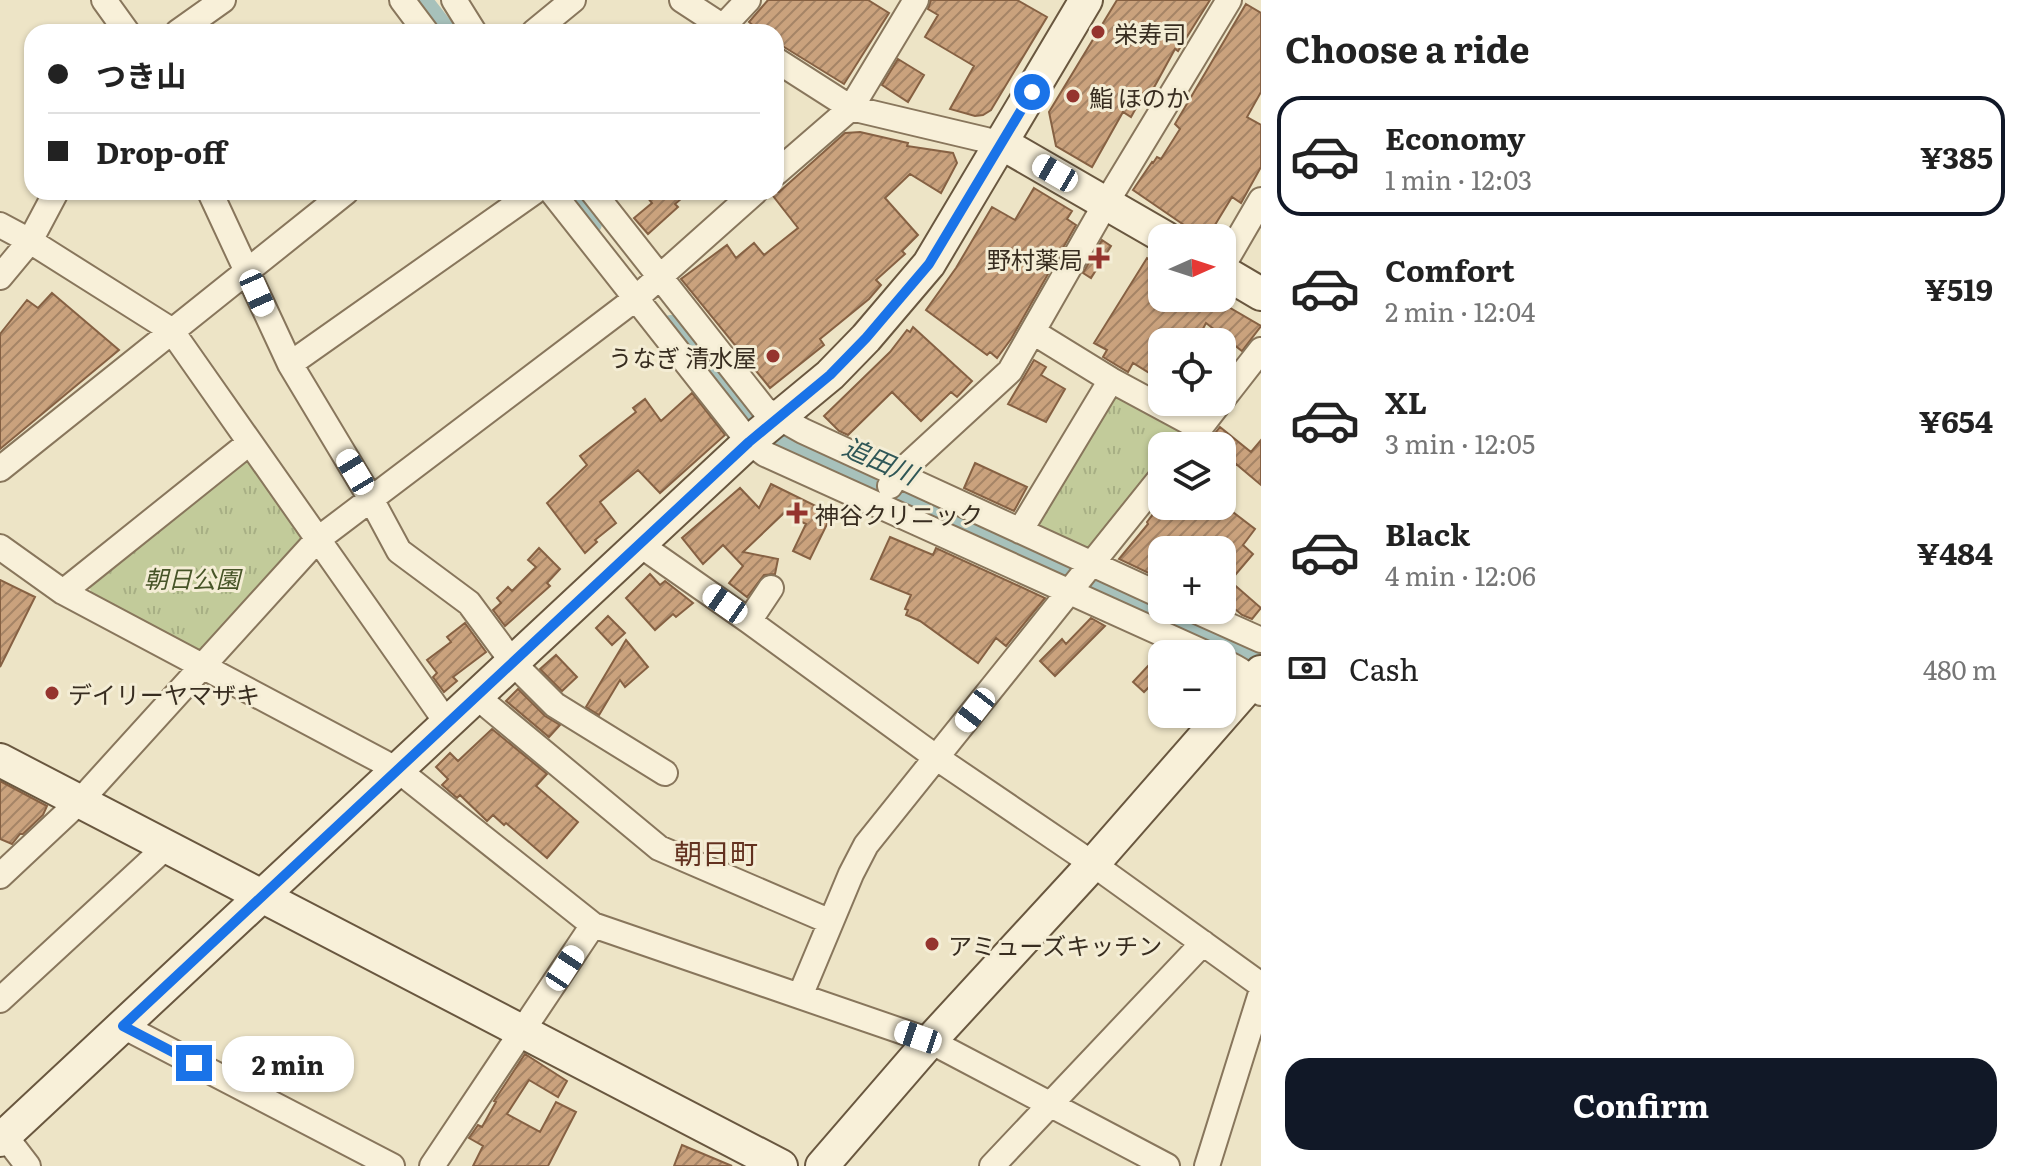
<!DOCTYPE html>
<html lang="en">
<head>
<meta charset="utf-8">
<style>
  :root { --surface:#fff; --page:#f2f2f2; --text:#222; --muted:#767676; --line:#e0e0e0; --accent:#111827 }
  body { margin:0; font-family:Literata,"Noto Sans JP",serif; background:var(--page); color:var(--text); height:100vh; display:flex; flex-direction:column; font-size:30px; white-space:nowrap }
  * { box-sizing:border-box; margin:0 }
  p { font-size:26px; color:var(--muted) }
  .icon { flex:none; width:44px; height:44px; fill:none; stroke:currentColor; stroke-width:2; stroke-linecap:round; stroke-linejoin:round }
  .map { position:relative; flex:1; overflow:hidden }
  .side { display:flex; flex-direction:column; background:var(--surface); width:760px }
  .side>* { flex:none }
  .top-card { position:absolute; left:24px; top:24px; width:760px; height:176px; border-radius:24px; box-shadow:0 2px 6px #0004; display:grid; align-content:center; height:176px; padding:0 24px; background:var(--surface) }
  .needle { width:52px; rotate:87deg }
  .controls { position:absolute; left:1148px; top:224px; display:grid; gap:16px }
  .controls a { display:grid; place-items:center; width:88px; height:88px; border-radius:16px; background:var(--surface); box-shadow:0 2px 6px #0004; font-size:40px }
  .end { position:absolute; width:36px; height:36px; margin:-18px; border:10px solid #1a73e8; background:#fff; box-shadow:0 0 0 4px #fff }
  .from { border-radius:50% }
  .bubble { position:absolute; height:56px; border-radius:24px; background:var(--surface); box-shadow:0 2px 6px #0004; font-size:26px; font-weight:700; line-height:56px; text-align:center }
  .car { position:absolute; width:24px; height:48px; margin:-24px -12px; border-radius:10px; box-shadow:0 0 6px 2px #0007; background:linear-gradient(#fff 24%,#345 0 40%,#fff 0 76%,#345 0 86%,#fff 0) }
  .top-card b { display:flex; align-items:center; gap:28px; height:76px; font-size:30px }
  .top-card b+b { border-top:2px solid var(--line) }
  .top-card i { width:20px; height:20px; background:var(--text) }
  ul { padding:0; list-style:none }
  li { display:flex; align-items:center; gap:24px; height:120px; margin:0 16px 12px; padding:0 8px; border:4px solid transparent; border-radius:24px }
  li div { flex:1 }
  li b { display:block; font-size:30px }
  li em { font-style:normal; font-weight:700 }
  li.active { border-color:var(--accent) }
  li>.icon { width:72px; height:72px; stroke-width:1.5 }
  h2 { padding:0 24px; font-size:36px; line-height:96px }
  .pay { display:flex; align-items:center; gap:20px; height:88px; padding:0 24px; font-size:30px }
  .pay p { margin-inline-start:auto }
  .primary-button { display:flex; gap:16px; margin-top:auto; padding:16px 24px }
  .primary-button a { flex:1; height:92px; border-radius:24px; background:var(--accent); color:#fff; font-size:32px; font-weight:700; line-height:92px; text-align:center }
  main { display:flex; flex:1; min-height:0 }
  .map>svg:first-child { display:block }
  .park { fill:url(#park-tufts) }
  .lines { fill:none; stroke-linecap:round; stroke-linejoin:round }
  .canal { stroke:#a7c1bb; stroke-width:20 }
  .building { fill:url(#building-hatch); stroke:#866143; stroke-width:2 }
  .street-casing { stroke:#88765c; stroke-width:28 }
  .secondary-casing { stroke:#69573f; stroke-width:36 }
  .street { stroke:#f8f0d9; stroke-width:24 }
  .secondary { stroke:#f8f0d9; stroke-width:32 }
  .route { stroke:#1a73e8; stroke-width:10 }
  .poi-dot { fill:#95342e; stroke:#f4edd5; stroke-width:3 }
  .labels { text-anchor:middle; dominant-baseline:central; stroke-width:6; stroke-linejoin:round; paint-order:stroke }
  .poi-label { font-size:24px; fill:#382d20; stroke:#f4edd5; text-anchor:start }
  .park-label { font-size:24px; font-style:italic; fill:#465427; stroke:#f4edd5 }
  .water-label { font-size:26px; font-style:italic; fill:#2f5757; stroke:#f4edd5 }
  .quarter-label { font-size:28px; fill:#633220; stroke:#f4edd5 }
</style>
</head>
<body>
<main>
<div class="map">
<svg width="1261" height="1166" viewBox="0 0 1261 1166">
  <defs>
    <pattern id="park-tufts" width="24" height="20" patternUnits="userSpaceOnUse" patternTransform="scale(2)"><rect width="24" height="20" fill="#c2cb9a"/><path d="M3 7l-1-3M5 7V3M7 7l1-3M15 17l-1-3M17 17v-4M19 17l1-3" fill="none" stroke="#a7af84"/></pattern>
    <pattern id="building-hatch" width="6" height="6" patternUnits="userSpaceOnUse" patternTransform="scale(2)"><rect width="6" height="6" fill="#caa27d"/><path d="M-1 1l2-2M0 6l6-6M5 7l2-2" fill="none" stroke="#a58466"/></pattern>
  </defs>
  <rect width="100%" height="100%" fill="#ede4c6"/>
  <path class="park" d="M 1116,391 L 1183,431 L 1171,446 L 1162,446 L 1162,458 L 1091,551 L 1034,527 Z
    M 242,458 L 250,460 L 301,531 L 302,543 L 209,648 L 197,651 L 91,593 L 89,583 Z"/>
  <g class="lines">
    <path class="canal" d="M 422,0 L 447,32
      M 568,192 L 592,224
      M 671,325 L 744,414 L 801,451 L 1261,659"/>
  </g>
  <path class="building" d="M 768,0 L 868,0 L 889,13 L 844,84 L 776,42 L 776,32 L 761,32 L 749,22 Z
    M 931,0 L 1017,0 L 1047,17 L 991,110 L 983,115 L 975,116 L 950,109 L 974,66 L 925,37 L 938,15 L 928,9 Z
    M 1117,0 L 1210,0 L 1178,51 L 1175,49 L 1146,102 L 1141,99 L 1131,117 L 1123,112 L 1092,167 L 1056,146 L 1049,112 Z
    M 1246,4 L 1261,13 L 1261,92 L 1247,117 L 1261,125 L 1261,167 L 1241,203 L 1232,197 L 1207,238 L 1203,238 L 1133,190 L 1152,162 L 1153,163 L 1157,157 L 1161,159 L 1180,129 L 1175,124 Z
    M 898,59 L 924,75 L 908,102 L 882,85 Z
    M 860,132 L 908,143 L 907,146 L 953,153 L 957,163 L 941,193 L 910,174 L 885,198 L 918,235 L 902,251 L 905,254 L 876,280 L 881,285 L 869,299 L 820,339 L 824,345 L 770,388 L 681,279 L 727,245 L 736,258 L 754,243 L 764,255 L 798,228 L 770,192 L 779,192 L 845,133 Z
    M 1034,188 L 1072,211 L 1067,219 L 1076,225 L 1011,339 L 997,358 L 990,352 L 987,355 L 926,310 L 956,268 L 992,207 L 1015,220 Z
    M 643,192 L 689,192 L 675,204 L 678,207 L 648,234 L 634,218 L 652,203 Z
    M 1102,240 L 1111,246 L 1091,278 L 1083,273 Z
    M 1147,258 L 1162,267 L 1162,298 L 1188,298 L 1203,309 L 1210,298 L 1213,298 L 1261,326 L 1242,351 L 1206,323 L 1196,342 L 1180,342 L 1162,331 L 1162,355 L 1151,374 L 1133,363 L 1128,372 L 1103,357 L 1107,350 L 1094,343 Z
    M 52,293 L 119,350 L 0,449 L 0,334 L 27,300 L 38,308 Z
    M 913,327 L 972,381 L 957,397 L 951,392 L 921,421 L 892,392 L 848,435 L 839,431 L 824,416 L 890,352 L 907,330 L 910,332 Z
    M 1034,360 L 1046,367 L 1041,375 L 1065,389 L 1046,422 L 1008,404 Z
    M 692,393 L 725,435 L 660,493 L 638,470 L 600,502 L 616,523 L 595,540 L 597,542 L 585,553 L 547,503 L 587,465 L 580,456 L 636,412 L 633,408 L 645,399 L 661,421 Z
    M 1220,427 L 1251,452 L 1261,440 L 1261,485 L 1236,464 L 1222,481 L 1222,446 L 1205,446 Z
    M 975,463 L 1027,487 L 1014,511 L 964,488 Z
    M 771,484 L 832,514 L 810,559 L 793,551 L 806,524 L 784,513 L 743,552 L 778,559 L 775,574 L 764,575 L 747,597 L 729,583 L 743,566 L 723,545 L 703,564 L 682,538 L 740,488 L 759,508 Z
    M 1162,502 L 1162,506 L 1225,506 L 1255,529 L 1243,545 L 1253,554 L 1230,581 L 1261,608 L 1252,619 L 1242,615 L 1222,598 L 1222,550 L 1162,550 L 1162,570 L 1157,577 L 1119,559 L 1148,524 L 1147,522 Z
    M 890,537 L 933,555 L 936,548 L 1045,598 L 1006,646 L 996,638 L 978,663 L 920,621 L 906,615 L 908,610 L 905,609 L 911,595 L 871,579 Z
    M 539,548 L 560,569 L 547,583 L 550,586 L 505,626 L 493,610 L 501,603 L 497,598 L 508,587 L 512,591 L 536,567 L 528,560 Z
    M 650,574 L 660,585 L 665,581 L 693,603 L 676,617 L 673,614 L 655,630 L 626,598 Z
    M 0,580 L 35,597 L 0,667 Z
    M 608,616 L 625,633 L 612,645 L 596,628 Z
    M 1091,618 L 1105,626 L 1055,676 L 1040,661 L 1062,639 L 1066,644 Z
    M 465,623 L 486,652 L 453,677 L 457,681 L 444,692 L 433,677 L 437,673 L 427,660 L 451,642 L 447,637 Z
    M 626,640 L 648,667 L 625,687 L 620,680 L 599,715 L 586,707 Z
    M 1162,651 L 1162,691 L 1153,683 L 1144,692 L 1133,682 Z
    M 556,655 L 577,677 L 562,691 L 540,669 Z
    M 518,689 L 545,716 L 560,725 L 549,737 L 506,701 Z
    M 492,729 L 547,774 L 536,786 L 578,822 L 547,858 L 506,823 L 504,825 L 493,815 L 487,821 L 460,795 L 457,798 L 442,785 L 448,779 L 436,767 L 450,753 L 458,761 Z
    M 0,781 L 47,806 L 43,815 L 23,834 L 20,834 L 12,844 L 0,839 Z
    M 525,1054 L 567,1081 L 558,1097 L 529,1080 L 507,1114 L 540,1132 L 556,1102 L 576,1112 L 548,1166 L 473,1166 L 483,1146 L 469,1138 L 478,1125 L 482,1127 L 496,1102 L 494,1101 Z
    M 682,1145 L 732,1166 L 674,1166 Z"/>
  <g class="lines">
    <defs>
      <path id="street" d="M 104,0 L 127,32
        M 402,0 L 426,32
        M 454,0 L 474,32
        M 682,0 L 731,32
        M 178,32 L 223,0
        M 534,32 L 573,0
        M 718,32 L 748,0
        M 776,60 L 851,108 L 1003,144
        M 776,173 L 851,108 L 916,0
        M 210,192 L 290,364 L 371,499 L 399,551 L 469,603 L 514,664 L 555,705 L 665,773
        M 552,192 L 749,442 L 765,454 L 1207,654
        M 593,192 L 764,409 L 803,431 L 1162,596
        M 0,225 L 30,241 L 171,330 L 447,723
        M 1222,267 L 1261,200
        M 0,277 L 30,241 L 56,192
        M 1033,332 L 1111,380 L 1200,428
        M 290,364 L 534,192
        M 1222,400 L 1261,350
        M 1186,446 L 1220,402
        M 0,469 L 346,192
        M 890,486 L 897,475 L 1010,371 L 1106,203 L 1229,0
        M 1020,531 L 1111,380
        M 639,544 L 749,621 L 937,758 L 1093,864 L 1261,985
        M 0,547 L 63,592 L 398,770 L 593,925 L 930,1041 L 1167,1166
        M 63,592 L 249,443
        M 1194,610 L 1261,640
        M 749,621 L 771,588
        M 1222,661 C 1240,669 1251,675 1261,693
        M 477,697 L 659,848 L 831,922
        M 0,876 L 80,801 L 317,540 L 635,299 L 755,192
        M 800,996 L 851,874 L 866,845 L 1162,476
        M 0,1000 L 167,846
        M 123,1026 L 392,1166
        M 5,1136 L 28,1166
        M 432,1166 L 593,925
        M 992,1166 L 1203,943
        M 1207,1166 L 1261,993"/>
      <path id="secondary" d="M 1003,144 L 1166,238
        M 1222,271 L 1261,294
        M 0,760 L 781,1166
        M 0,1140 L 749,442 L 830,375 L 866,338 L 929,264 L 1086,0
        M 822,1166 L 930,1041 L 1093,864 L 1261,672"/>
    </defs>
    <use href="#street" class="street-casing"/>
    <use href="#secondary" class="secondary-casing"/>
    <use href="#street" class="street"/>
    <use href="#secondary" class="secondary"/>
  </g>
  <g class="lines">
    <path class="route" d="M 194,1063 L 123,1026 L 749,442 L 830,375 L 866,338 L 929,264 L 1032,92"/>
  </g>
  <g class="poi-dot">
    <circle cx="1098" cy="32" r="8"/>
    <circle cx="1073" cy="96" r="8"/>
    <path d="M1095 246h8v8h8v8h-8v8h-8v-8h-8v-8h8z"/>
    <circle cx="773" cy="356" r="8"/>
    <path d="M793 501h8v8h8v8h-8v8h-8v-8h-8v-8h8z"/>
    <circle cx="52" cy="693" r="8"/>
    <circle cx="932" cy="944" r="8"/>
  </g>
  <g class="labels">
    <g class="poi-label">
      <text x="1114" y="32">栄寿司</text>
      <text x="1089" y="96">鮨 ほのか</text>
      <text x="1083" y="258" text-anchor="end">野村薬局</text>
      <text x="757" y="356" text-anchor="end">うなぎ 清水屋</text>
      <text x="815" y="513">神谷クリニック</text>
      <text x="68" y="693">デイリーヤマザキ</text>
      <text x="948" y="944">アミューズキッチン</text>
    </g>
    <g class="park-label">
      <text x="192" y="577">朝日公園</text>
    </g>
    <g class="water-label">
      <text transform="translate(881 459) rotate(24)">追田川</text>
    </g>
    <g class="quarter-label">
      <text x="716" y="852">朝日町</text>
    </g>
  </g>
</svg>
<div class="controls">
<a><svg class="needle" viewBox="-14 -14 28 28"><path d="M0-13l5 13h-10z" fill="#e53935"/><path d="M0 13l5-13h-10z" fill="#767676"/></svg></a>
<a><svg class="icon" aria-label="locate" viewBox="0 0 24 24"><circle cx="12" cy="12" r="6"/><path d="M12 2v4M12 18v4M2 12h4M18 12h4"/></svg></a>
<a><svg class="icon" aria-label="layers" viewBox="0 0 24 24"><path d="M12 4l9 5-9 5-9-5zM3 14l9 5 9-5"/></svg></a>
<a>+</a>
<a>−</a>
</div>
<i class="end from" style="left:1032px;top:92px"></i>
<i class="end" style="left:194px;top:1063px"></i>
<div class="bubble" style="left:222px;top:1036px;width:132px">2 min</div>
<i class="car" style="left:1055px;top:173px;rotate:300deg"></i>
<i class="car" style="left:257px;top:293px;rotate:156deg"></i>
<i class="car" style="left:355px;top:472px;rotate:329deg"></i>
<i class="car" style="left:725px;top:604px;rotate:305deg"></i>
<i class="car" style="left:975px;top:710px;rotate:218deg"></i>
<i class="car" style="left:565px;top:968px;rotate:33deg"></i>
<i class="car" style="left:918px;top:1037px;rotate:289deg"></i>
<div class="top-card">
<b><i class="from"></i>つき山</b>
<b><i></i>Drop-off</b>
</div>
</div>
<section class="side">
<h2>Choose a ride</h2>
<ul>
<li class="active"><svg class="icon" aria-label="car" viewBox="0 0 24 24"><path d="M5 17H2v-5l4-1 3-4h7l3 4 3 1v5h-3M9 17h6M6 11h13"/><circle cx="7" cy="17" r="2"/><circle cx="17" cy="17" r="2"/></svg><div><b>Economy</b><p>1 min · 12:03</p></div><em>¥385</em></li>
<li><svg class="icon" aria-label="car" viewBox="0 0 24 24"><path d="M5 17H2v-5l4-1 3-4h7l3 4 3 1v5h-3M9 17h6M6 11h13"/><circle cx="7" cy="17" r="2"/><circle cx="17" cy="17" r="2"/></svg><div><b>Comfort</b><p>2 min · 12:04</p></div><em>¥519</em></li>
<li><svg class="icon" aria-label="car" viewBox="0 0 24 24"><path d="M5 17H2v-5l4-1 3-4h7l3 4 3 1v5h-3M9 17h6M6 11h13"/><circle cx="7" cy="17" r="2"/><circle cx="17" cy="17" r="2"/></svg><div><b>XL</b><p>3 min · 12:05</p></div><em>¥654</em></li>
<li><svg class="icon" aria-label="car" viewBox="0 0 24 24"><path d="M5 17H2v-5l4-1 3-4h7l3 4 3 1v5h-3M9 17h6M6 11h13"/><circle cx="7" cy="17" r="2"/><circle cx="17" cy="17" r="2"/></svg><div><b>Black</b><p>4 min · 12:06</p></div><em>¥484</em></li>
</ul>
<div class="pay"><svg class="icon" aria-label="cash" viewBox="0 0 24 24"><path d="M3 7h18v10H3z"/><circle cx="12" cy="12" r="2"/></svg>Cash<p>480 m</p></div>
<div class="primary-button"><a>Confirm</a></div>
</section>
</main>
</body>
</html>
